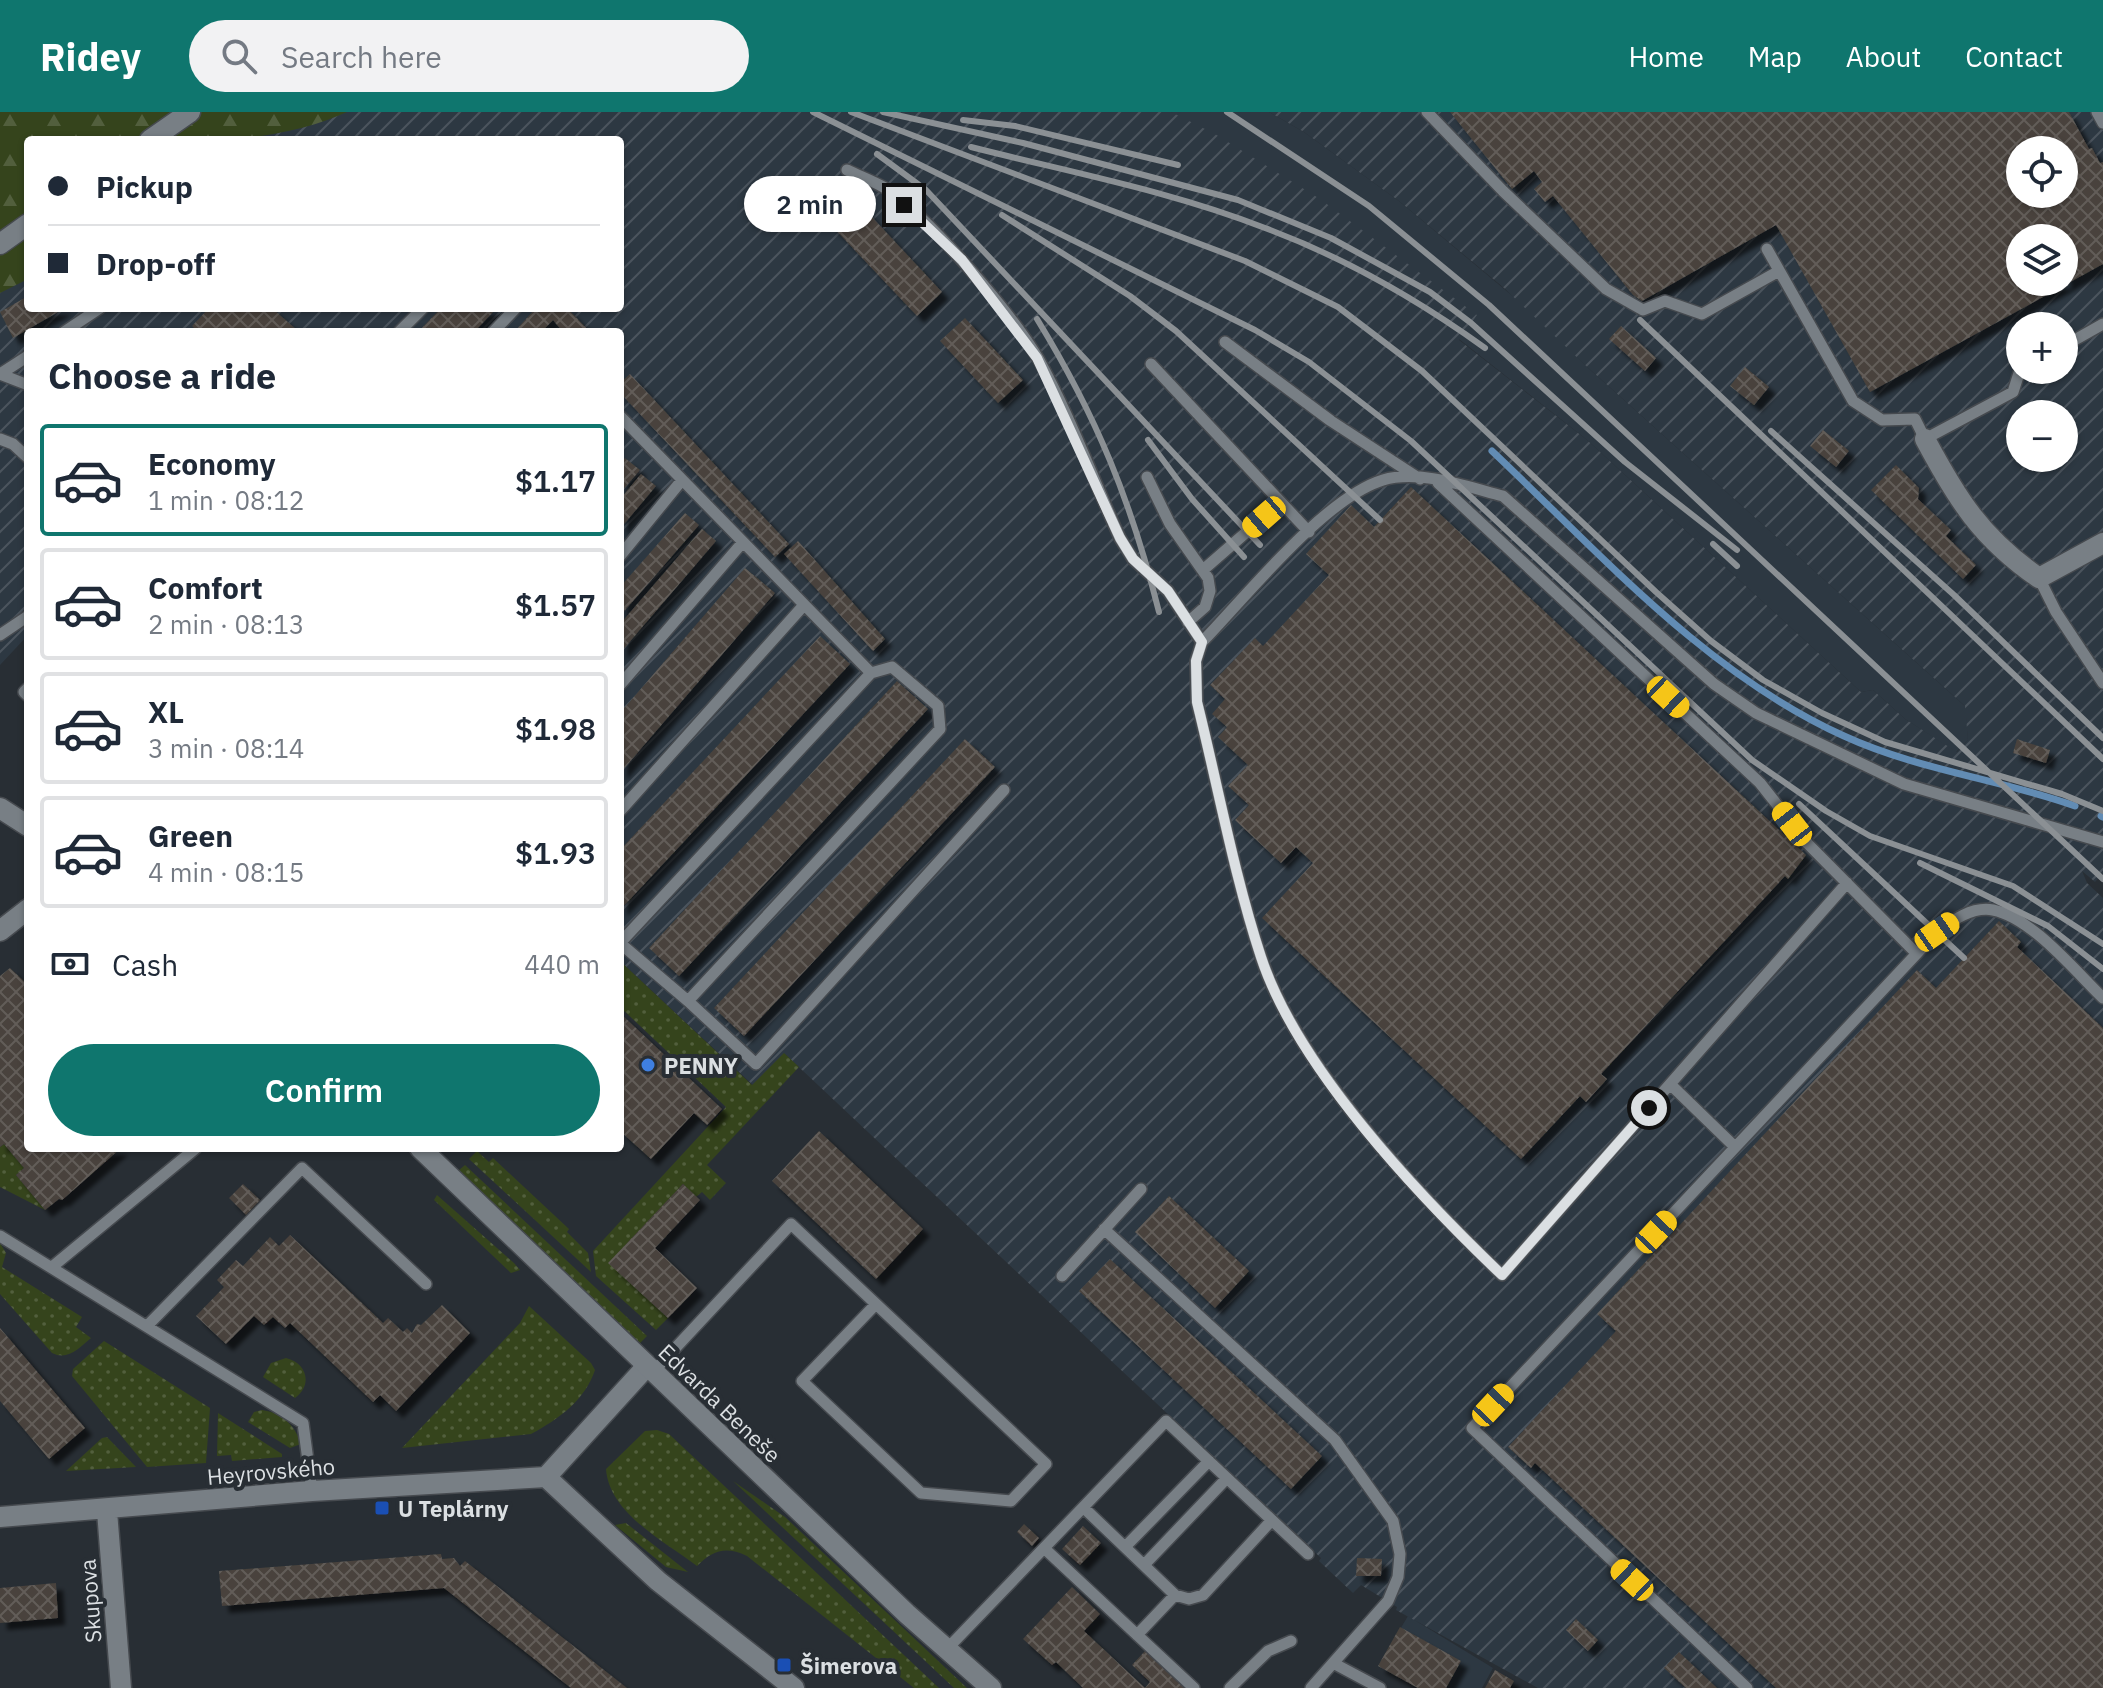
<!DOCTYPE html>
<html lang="en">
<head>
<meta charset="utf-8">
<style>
  :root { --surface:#fff; --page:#f2f2f3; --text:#1f2937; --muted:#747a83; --line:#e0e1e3; --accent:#0f766e }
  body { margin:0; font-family:"IBM Plex Sans",sans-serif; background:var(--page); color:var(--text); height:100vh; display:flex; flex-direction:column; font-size:30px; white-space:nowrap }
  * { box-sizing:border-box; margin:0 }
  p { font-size:26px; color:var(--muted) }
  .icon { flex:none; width:44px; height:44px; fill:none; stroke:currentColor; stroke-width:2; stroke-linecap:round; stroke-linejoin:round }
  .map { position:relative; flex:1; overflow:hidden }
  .sheet { position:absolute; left:24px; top:216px; width:600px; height:824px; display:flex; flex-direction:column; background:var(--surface); border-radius:8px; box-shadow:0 2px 6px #0004 }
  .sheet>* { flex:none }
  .banner { position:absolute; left:24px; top:24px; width:600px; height:176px; border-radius:8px; box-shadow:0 2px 6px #0004; display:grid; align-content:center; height:176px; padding:0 24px; background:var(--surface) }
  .controls { position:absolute; left:2006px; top:24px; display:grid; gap:16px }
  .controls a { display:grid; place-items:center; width:72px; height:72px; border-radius:50%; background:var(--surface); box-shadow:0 2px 6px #0004; font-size:40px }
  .end { position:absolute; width:36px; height:36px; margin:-18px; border:10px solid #dbdfe2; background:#111; box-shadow:0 0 0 4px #111 }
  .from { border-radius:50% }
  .bubble { position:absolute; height:56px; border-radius:28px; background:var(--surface); box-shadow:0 2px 6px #0004; font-size:26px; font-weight:600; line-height:56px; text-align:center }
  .car { position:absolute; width:24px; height:48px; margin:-24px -12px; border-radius:10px; box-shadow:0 0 6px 2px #0007; background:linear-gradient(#f5c518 24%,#345 0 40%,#f5c518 0 76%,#345 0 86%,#f5c518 0) }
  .banner b { display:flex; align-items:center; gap:28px; height:76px; font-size:30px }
  .banner b+b { border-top:2px solid var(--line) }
  .banner i { width:20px; height:20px; background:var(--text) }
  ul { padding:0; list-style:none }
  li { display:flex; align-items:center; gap:24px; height:112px; margin:0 16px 12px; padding:0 8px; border:4px solid var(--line); border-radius:8px }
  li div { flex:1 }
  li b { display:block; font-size:30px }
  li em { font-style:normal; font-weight:600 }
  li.on { border-color:var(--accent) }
  li>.icon { width:72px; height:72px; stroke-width:1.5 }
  h2 { padding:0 24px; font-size:36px; line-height:96px }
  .pay { display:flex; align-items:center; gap:20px; height:88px; padding:0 24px; font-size:30px }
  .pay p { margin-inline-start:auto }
  .cta { display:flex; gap:16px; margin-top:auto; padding:16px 24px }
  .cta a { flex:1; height:92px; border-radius:48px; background:var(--accent); color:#fff; font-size:32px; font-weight:600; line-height:92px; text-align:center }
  header { display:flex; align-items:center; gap:48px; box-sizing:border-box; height:112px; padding:0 40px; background:var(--accent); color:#fff }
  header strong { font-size:38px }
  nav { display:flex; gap:44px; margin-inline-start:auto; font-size:28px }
  .search { width:560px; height:72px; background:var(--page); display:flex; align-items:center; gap:20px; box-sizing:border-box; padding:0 28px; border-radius:44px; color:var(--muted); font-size:30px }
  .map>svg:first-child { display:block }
  .built { fill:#2d3842 }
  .industrial { fill:url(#industrial-furrows); fill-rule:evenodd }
  .grass { fill:url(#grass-dots) }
  .forest { fill:url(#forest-firs) }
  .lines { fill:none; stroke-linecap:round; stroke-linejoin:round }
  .stream { stroke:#628cb4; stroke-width:7 }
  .building { fill:url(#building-cross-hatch); fill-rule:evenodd; filter:url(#shadow) }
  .service-casing { stroke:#464a4f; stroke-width:14 }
  .minor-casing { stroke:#464a4f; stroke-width:23 }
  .tertiary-casing { stroke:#464a4f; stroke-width:23 }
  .secondary-casing { stroke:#464a4f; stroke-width:23 }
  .service { stroke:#787f85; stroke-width:11 }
  .minor { stroke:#787f85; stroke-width:20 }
  .tertiary { stroke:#787f85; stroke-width:20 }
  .secondary { stroke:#787f85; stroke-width:20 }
  .rail { stroke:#8b9094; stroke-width:6 }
  .route { stroke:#dbdfe2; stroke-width:10 }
  .shop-dot { fill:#3f7fe0; stroke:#282e34; stroke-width:3 }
  .transit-dot { fill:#1a4fb4; stroke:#282e34; stroke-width:3 }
  .labels { text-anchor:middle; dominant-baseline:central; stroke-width:8; stroke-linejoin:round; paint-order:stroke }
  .poi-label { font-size:22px; font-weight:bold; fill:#dbdfe2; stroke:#282e34; text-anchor:start }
  .street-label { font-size:22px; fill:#dbdfe2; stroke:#282e34 }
</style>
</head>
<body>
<header>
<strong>Ridey</strong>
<div class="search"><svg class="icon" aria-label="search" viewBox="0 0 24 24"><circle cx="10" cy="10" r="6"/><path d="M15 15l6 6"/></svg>Search here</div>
<nav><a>Home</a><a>Map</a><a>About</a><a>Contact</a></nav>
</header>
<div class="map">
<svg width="2103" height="1576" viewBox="0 0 2103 1576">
  <defs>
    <pattern id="industrial-furrows" width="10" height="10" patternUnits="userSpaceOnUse" patternTransform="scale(2)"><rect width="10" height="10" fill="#2d3842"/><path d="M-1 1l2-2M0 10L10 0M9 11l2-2" fill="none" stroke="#4b545d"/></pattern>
    <pattern id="grass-dots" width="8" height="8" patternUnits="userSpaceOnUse" patternTransform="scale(2)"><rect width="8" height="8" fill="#35441c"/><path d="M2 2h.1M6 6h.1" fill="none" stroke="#525f3d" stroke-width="1.8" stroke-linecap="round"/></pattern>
    <pattern id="forest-firs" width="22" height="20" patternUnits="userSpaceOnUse" patternTransform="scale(2)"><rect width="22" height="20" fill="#35441c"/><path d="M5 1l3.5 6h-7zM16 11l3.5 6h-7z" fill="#525f3d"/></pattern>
    <pattern id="building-cross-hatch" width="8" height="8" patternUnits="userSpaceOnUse" patternTransform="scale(2)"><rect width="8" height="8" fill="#48423c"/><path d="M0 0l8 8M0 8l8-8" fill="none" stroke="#625d58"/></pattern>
    <filter id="shadow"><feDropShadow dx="7" dy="7" stdDeviation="2" flood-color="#0009"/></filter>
  </defs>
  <rect width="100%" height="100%" fill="#282e34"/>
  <path class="built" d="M 1171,0 L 1269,0 L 1304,20 L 1399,89 L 1533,201 L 1585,253 L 1966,595 L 1968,628 L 1956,640 L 1905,607 L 1873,578 L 1861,580 L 1587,328 Z
    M 1408,1504 L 1493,1556 L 1482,1576 L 1418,1576 L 1378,1554 Z"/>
  <path class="industrial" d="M 241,0 L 1171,0 L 1215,22 L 1320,87 L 1477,203 L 1459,228 L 1587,328 L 1861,580 L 1873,578 L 1905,607 L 1957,640 L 1968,628 L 1965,594 L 1585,253 L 1504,176 L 1399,89 L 1304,20 L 1269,0 L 2103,0 L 2103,761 L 2095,770 L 2082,759 L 2087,771 L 2103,786 L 2103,1576 L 1538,1576 L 1396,1498 L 1397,1495 L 1361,1473 L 1353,1481 L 1319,1449 L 1321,1446 L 785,942 L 753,973 L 620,849 L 620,220 L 28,220 L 28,523 L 0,553 L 0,161 L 28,142 L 28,196 L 620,196 L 620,28 L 199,28 ZM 2020,38 L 2064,38 L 2064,82 L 2020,82 ZM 2020,126 L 2064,126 L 2064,170 L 2020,170 ZM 2020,214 L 2064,214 L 2064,258 L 2020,258 ZM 2020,302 L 2064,302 L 2064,346 L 2020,346 Z"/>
  <path class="grass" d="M 620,849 L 752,973 L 784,941 L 799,955 L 707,1053 L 726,1071 L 710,1088 L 702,1080 L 696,1085 L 683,1072 L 609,1151 L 668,1206 L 656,1218 L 596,1164 L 593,1139 L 726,995 L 620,895 Z
    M 4,1032 L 24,1056 L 16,1063 L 45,1098 L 0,1075 L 0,1035 Z
    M 477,1039 L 489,1050 L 493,1046 L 569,1117 L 567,1120 L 588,1141 L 591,1160 L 469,1047 Z
    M 465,1053 L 647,1224 L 640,1231 L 458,1059 Z
    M 437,1083 L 514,1151 L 520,1158 L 511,1161 L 434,1088 Z
    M 0,1131 L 6,1141 L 2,1155 L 82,1205 L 76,1215 L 91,1226 C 79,1236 68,1249 52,1241 L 0,1182 Z
    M 529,1194 L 591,1251 L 595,1258 C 585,1288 559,1307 531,1322 L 402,1336 L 520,1211 Z
    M 104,1229 L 210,1296 L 206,1351 L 147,1355 L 72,1264 L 73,1257 Z
    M 286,1246 C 307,1251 313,1273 295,1286 L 263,1265 L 271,1251 Z
    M 262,1298 C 282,1301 295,1313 301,1332 L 290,1336 L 248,1310 L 254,1300 Z
    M 218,1301 L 282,1342 L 282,1345 L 232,1349 L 231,1343 L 217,1344 Z
    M 657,1318 L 669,1322 L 939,1576 L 914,1576 L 747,1444 C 726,1434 713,1438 697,1454 C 664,1429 609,1401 606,1357 L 645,1319 Z
    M 107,1325 L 136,1355 L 66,1359 L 102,1326 Z
    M 733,1369 L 785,1405 L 967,1576 L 954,1576 Z
    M 626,1411 L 688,1460 L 666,1455 L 615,1413 Z"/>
  <path class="forest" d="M 0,0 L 347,0 C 255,42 129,28 28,28 L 28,167 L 0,181 Z"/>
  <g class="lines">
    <path class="stream" d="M 1492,339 C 1601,442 1705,561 1844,624 C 1918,658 1999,667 2075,694
      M 2101,704 L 2103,705"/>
  </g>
  <path class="building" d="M 1450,0 L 2069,0 L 2089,37 L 2092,36 L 2100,51 L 2103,50 L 2103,152 L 1870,280 L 1776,113 L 1642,189 L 1633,183 L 1553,84 L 1545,90 L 1534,77 L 1542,70 L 1534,59 L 1512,77 ZM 2020,38 L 2064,38 L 2064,82 L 2020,82 ZM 2020,126 L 2064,126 L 2064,170 L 2020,170 Z
    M 856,88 L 942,180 L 917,204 L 830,112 Z
    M 28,184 L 28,196 L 65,196 L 13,226 L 0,200 Z
    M 209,196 L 272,196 L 299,220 L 198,220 L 192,214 Z
    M 441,196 L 497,196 L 474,220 L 418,220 Z
    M 536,196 L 568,197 L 590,220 L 563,220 L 553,208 L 541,220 L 514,220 Z
    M 965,206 L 1023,268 L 998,291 L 940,229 Z
    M 1621,214 L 1656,246 L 1645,259 L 1609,227 Z
    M 1745,255 L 1769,275 L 1754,293 L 1730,274 Z
    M 630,262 L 789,432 L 775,445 L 620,281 L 620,271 Z
    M 1823,318 L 1849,339 L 1836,355 L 1810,334 Z
    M 625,346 L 640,358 L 620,381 L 620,351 Z
    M 1896,353 L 1919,376 L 1918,387 L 1951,418 L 1946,424 L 1976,453 L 1963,467 L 1871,378 Z
    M 641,362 L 656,374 L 620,417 L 620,387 Z
    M 1411,375 L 1806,743 L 1788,767 L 1785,764 L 1601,962 L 1607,967 L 1586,990 L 1580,984 L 1521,1047 L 1262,806 L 1313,751 L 1296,735 L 1281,751 L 1235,708 L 1249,693 L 1228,674 L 1248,653 L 1218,625 L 1227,615 L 1212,602 L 1225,587 L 1210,573 L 1255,526 L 1263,534 L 1329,463 L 1306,442 L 1351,393 L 1374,415 Z
    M 685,401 L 699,413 L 620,504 L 620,475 Z
    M 702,417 L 716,429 L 620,541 L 620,512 Z
    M 798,429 L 885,527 L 873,539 L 784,442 Z
    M 745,456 L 775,481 L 620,661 L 620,601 Z
    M 820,524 L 850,552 L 620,798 L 620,738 Z
    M 897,569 L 928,597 L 679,864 L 649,836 Z
    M 965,627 L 995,655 L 744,924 L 714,896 Z
    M 2017,627 L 2050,638 L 2046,651 L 2013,641 Z
    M 1999,809 L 2021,830 L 2017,835 L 2103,916 L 2103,1576 L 1776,1576 L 1535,1351 L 1531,1356 L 1508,1335 L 1616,1219 L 1597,1202 L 1917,858 L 1936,876 Z
    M 10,856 L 28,873 L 28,1036 L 121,1036 L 62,1088 L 59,1087 L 45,1098 L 16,1063 L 24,1056 L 4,1032 L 0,1035 L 0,864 Z
    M 620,901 L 722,997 L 707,1013 L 694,1001 L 651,1047 L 620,1019 Z
    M 819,1019 L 923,1117 L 876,1167 L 772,1069 Z
    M 243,1072 L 260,1088 L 246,1103 L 229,1086 Z
    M 683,1072 L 700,1088 L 655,1136 L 697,1176 L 668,1206 L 608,1151 Z
    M 1169,1084 L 1249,1159 L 1215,1196 L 1135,1120 Z
    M 290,1123 L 383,1211 L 388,1206 L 403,1220 L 407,1216 L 412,1221 L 417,1212 L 421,1213 L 442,1193 L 470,1221 L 396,1299 L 380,1283 L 373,1290 L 290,1211 L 285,1216 L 273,1205 L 264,1213 L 254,1204 L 226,1232 L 196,1204 L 224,1175 L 217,1168 L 236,1148 L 243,1154 L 270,1125 L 279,1134 Z
    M 1110,1147 L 1322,1344 L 1291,1377 L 1079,1179 Z
    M 0,1216 L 85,1316 L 49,1347 L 0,1289 Z
    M 1024,1412 L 1039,1426 L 1032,1434 L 1017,1420 Z
    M 1083,1414 L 1101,1431 L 1080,1453 L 1062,1437 Z
    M 441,1442 L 442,1447 L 454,1446 L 460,1454 L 465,1449 L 627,1576 L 571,1576 L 444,1476 L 222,1494 L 219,1459 Z
    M 1357,1446 L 1382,1447 L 1381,1464 L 1356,1464 Z
    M 56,1471 L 58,1506 L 0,1511 L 0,1476 Z
    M 1072,1475 L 1100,1502 L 1084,1519 L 1145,1576 L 1150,1570 L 1132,1553 L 1145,1539 L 1184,1576 L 1083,1576 L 1056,1550 L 1052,1553 L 1023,1527 Z
    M 1576,1507 L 1598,1528 L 1588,1539 L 1566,1518 Z
    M 1400,1515 L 1461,1549 L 1446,1576 L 1418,1576 L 1378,1554 Z
    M 1679,1540 L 1717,1576 L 1686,1576 L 1664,1556 Z
    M 1495,1558 L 1514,1569 L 1510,1576 L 1485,1576 Z"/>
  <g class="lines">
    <defs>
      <path id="service" d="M 1427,0 L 1503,79 L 1606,177 L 1643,198 L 1665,189 L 1702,202 L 1779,159
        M 2097,0 L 2103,11
        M 847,58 C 859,64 873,69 885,76 C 928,104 1013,203 1039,248 C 1070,304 1093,367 1120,426 L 1133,447 L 1168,479 L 1202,530
        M 1767,137 L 1853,289 L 1882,308 L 1915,307 L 1925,327 L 2013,280 L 2020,258
        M 64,220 L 100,196
        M 399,220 L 423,196
        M 493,220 L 516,196
        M 1225,230 L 1331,309 L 1420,367
        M 2064,234 L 2103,212
        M 1151,252 L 1309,420
        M 0,262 L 28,244
        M 0,262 L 28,273
        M 620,304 L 871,561 L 620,831
        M 0,327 L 13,332 L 28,346
        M 1147,365 L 1170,412 L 1208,466 L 1210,479 L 1205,495 L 1188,510
        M 1438,371 L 1760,671 L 1808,732 L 1916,841
        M 620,444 L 682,368
        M 1203,458 L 1281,390
        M 2039,466 L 2056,500 L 2103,571
        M 0,523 L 28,504
        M 620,573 L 743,430
        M 28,576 L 24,580 L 28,584
        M 620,699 L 804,493
        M 1847,771 L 1502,1163 C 1418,1082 1298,956 1261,845 C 1234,763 1218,674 1197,590 L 1196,549 L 1202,530 C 1246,485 1324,386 1383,368 C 1419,357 1468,375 1503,384 L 1714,572 L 1756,601 L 1904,672 L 2103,730
        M 621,832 L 688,889 L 940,617 L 938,594 L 892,555 L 871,561
        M 688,889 L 756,952 L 1004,678
        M 1670,972 L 1735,1035
        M 1104,1117 L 1335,1328 L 1393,1409 L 1400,1442 L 1398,1465 L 1388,1489 L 1311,1576
        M 0,1124 L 303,1311 L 312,1379
        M 52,1155 L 196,1036
        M 1062,1164 L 1141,1077
        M 147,1214 L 302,1056 L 426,1172
        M 653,1260 L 791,1112 L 1046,1352 L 1011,1389 L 921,1381 L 802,1269 L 876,1192
        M 1084,1396 L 1175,1483 L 1189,1487 L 1203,1483 L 1272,1408
        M 1125,1435 L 1209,1349
        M 1045,1437 L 1194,1576
        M 1144,1453 L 1227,1366
        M 1137,1523 L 1175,1483
        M 947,1537 L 1166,1309 L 1308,1442
        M 1333,1551 L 1380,1576
        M 1230,1576 L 1268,1539 L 1291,1529
        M 1747,1576 L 1472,1316 L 1937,820 C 1952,809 1972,794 1993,798 C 2031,805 2075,859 2103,886"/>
      <path id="minor" d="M 1925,327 C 1957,387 1981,426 2039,466 L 2103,431
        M 0,819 L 28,797
        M 546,1365 L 658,1469 L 794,1576
        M 107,1399 L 121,1576
        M 0,1405 L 312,1379 L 546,1365 L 647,1254"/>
      <path id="tertiary" d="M 0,696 L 28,714
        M 420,1036 L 907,1502 L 991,1576"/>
      <path id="secondary" d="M 150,28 L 190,0
        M 0,132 L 28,112"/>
    </defs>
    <use href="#service" class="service-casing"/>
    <use href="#minor" class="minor-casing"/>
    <use href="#tertiary" class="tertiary-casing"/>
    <use href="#secondary" class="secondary-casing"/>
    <use href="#service" class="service"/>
    <use href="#minor" class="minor"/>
    <use href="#tertiary" class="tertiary"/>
    <use href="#secondary" class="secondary"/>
    <path class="rail" d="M 813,0 L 1255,218 L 1309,250 L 1411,329 L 1752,648 L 1826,699 L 1870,724 L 2013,774 L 2103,832
      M 851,0 L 1245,149 L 1338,195 L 1422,259 L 1656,480 L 1711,529 L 1763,568 L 1822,601 L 1885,630 L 2062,682 L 2103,699
      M 883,0 L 1023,31 L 1238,88 L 1331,126 L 1430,180 L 1471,211 L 1625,350 L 1737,438
      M 1227,0 L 1369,94 L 1489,193 L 2103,767
      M 963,8 L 1015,14 L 1178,53
      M 971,35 C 1069,60 1171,79 1265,116 C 1343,145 1417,187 1485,236
      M 877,42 L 926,78 L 1260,433
      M 1002,103 L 1130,184 L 1176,219 L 1380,408
      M 1037,207 C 1097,305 1131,389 1159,500
      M 1640,208 L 2103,647
      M 1771,319 L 1954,483 L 2103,626
      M 1148,328 L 1192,387 L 1244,445
      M 1713,432 L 1737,454
      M 1799,692 L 1964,846
      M 1920,751 L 2048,814 L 2103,857"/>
  </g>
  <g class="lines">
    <path class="route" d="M 904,93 L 962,148 L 1037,246 L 1120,426 L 1133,447 L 1168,479 L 1202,530 L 1196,549 L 1197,590 C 1218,674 1234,763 1261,845 C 1297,955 1418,1083 1502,1163 L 1649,996"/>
  </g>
  <circle class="shop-dot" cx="648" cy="953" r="8"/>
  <g class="transit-dot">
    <rect x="374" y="1388" width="16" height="16" rx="4"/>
    <rect x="776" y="1545" width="16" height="16" rx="4"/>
  </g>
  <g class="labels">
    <g class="poi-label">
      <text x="664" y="953">PENNY</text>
      <text x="398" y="1396">U Teplárny</text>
      <text x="800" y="1553">Šimerova</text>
    </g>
    <g class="street-label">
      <text transform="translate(720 1291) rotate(44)">Edvarda Beneše</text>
      <text transform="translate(271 1359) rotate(-5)">Heyrovského</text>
      <text transform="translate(90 1489) rotate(-94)">Skupova</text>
    </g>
  </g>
</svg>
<div class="controls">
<a><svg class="icon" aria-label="locate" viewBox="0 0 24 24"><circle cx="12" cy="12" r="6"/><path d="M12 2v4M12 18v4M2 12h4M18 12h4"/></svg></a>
<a><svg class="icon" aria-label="layers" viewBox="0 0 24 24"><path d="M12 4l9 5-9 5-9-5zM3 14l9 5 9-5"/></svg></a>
<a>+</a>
<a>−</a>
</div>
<i class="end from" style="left:1649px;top:996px"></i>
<i class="end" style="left:904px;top:93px"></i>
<div class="bubble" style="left:744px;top:64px;width:132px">2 min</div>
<i class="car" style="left:1264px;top:405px;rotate:229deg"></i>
<i class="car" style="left:1668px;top:585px;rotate:133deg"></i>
<i class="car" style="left:1792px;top:712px;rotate:322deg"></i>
<i class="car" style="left:1937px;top:820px;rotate:55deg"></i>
<i class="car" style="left:1656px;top:1120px;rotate:43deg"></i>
<i class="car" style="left:1493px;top:1293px;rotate:43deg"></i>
<i class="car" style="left:1632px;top:1468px;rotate:313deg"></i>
<div class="banner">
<b><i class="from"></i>Pickup</b>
<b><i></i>Drop-off</b>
</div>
<section class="sheet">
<h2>Choose a ride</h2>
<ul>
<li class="on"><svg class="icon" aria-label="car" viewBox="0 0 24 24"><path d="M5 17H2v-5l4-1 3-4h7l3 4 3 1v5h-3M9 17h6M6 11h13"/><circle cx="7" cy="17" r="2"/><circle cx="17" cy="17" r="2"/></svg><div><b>Economy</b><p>1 min · 08:12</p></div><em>$1.17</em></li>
<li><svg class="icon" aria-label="car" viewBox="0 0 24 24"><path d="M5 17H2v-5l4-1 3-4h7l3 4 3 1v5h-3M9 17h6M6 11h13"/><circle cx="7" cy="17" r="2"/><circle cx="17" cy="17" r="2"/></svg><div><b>Comfort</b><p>2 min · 08:13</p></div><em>$1.57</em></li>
<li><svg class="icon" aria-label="car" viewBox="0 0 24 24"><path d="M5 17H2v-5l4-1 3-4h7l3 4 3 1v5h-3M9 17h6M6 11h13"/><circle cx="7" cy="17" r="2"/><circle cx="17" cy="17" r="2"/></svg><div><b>XL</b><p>3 min · 08:14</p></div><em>$1.98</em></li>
<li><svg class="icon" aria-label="car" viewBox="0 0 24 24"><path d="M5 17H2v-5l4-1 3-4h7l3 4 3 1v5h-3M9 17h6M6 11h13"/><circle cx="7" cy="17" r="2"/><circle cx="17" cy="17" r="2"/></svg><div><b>Green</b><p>4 min · 08:15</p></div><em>$1.93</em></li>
</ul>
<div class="pay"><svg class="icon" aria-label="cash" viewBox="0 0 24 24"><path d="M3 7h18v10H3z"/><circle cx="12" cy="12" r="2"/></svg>Cash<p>440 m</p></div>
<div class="cta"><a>Confirm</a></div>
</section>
</div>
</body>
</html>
